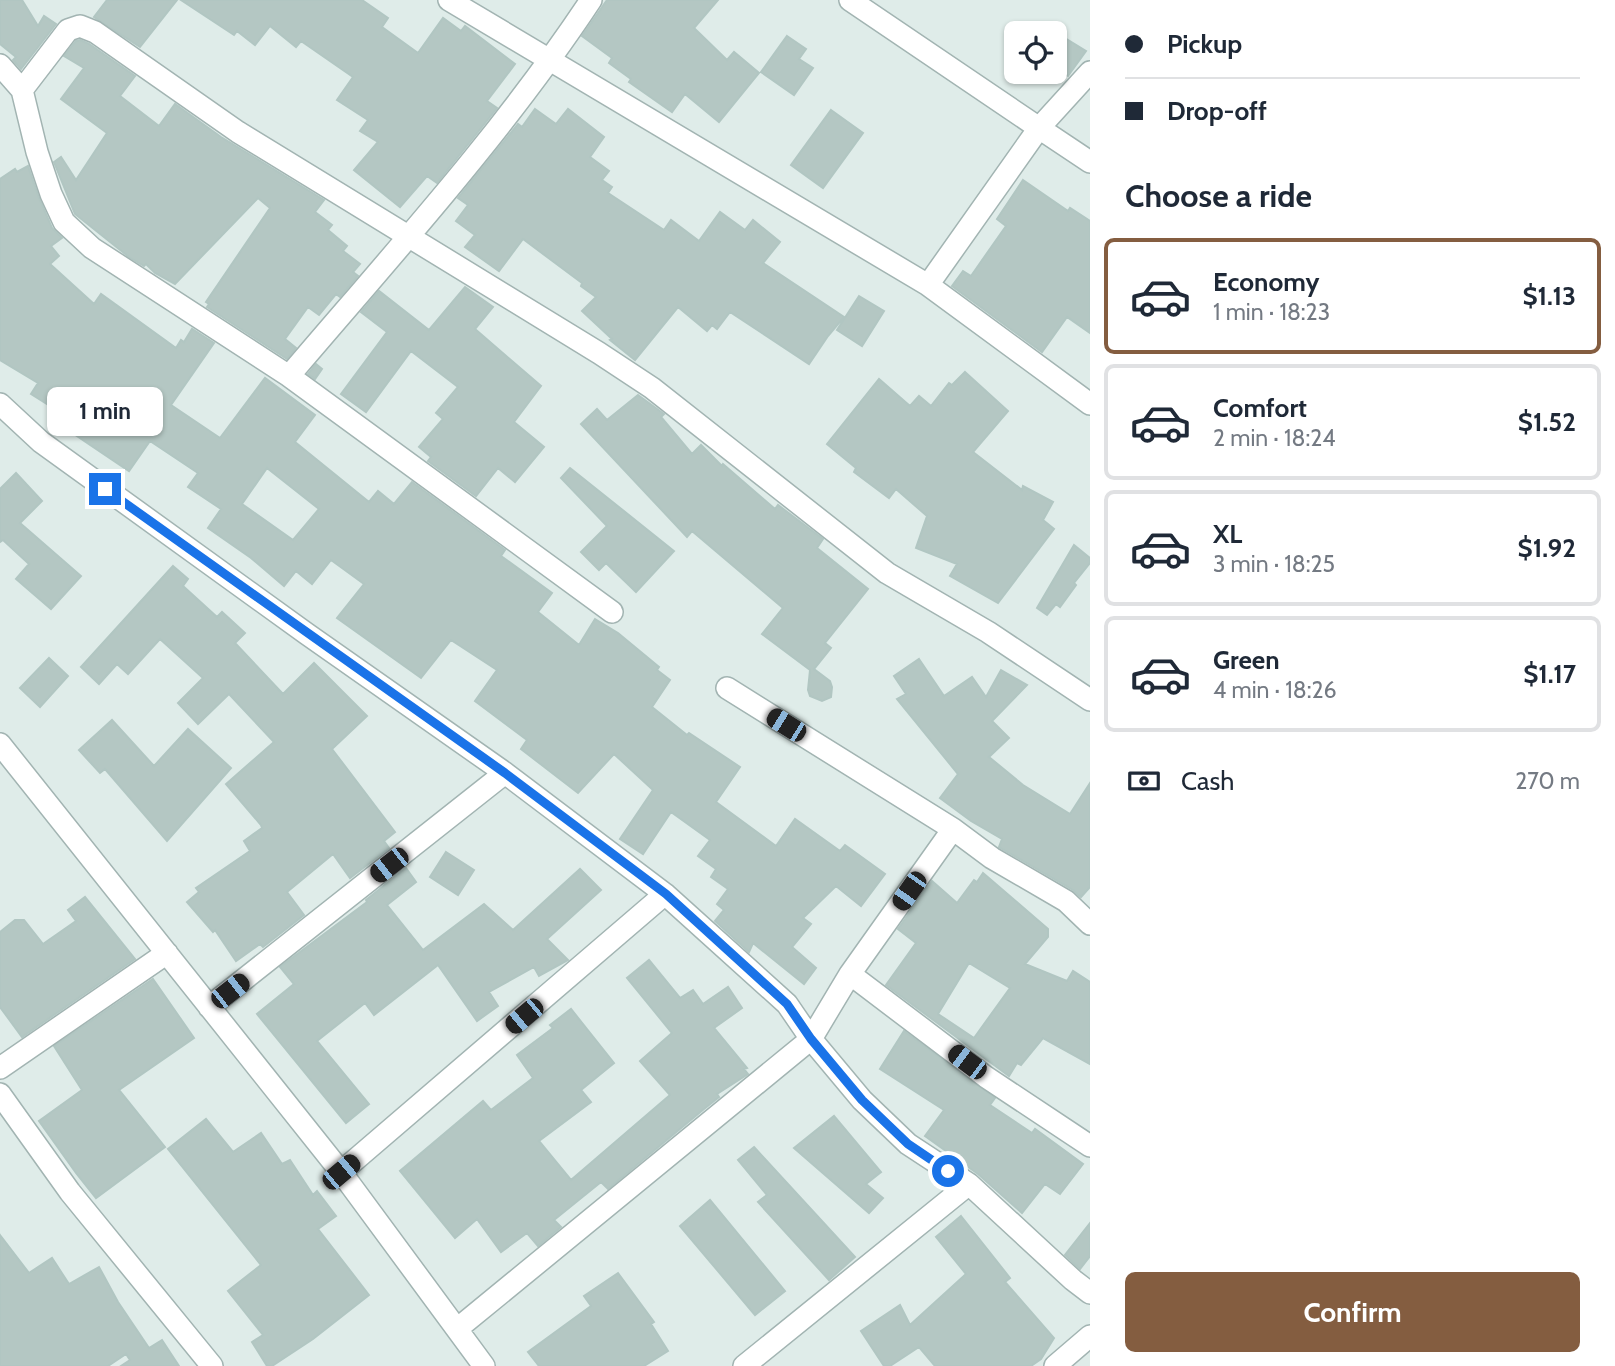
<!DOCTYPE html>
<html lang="en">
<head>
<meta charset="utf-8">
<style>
  :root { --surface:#fff; --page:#f6f6f7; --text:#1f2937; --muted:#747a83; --line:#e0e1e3; --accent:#845d40 }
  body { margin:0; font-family:Cabin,sans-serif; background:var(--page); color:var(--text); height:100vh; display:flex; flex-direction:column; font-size:26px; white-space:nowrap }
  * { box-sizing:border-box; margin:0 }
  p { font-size:23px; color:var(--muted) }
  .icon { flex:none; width:38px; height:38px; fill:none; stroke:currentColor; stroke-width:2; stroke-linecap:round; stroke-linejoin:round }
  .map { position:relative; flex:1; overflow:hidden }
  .drawer { display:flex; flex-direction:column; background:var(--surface); width:525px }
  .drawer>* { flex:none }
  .top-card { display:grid; align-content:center; height:154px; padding:0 35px; background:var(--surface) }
  .buttons { position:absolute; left:1004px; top:21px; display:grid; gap:14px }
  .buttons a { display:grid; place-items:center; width:63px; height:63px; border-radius:10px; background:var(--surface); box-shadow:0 2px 5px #0004; font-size:35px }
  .end { position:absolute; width:32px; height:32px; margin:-16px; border:9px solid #1a73e8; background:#fff; box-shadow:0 0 0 4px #fff }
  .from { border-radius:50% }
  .bubble { position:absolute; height:49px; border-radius:10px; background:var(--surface); box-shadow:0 2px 5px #0004; font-size:23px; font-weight:700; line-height:49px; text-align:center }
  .car { position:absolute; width:21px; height:42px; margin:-21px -10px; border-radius:9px; box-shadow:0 0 5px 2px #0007; background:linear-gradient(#222 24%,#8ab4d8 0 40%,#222 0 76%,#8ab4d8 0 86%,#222 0) }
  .top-card b { display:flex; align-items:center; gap:24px; height:66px; font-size:26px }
  .top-card b+b { border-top:2px solid var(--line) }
  .top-card i { width:18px; height:18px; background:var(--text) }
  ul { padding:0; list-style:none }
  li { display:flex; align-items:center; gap:21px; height:116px; margin:0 14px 10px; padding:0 21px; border:4px solid var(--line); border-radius:10px }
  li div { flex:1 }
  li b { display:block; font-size:26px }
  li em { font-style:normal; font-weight:700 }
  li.on { border-color:var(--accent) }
  li>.icon { width:63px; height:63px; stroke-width:1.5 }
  h2 { padding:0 35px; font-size:32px; line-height:84px }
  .pay { display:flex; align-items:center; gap:18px; height:77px; padding:0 35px; font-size:26px }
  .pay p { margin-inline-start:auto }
  .action { display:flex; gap:14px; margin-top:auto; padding:14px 35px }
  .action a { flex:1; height:80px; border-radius:10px; background:var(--accent); color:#fff; font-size:28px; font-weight:700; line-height:80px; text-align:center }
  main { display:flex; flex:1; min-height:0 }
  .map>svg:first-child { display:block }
  .building { fill:#b4c7c3; stroke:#b1c6c2; stroke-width:2; fill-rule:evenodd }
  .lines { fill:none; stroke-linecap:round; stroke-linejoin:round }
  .minor-casing { stroke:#a2b4b2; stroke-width:24 }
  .minor { stroke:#fff; stroke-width:21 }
  .route { stroke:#1a73e8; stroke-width:9 }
</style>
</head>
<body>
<main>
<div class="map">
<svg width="1090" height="1366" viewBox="0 0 1090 1366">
  <rect width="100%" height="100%" fill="#dfece9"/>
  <path class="building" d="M 0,0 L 22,0 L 38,26 L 44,16 L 56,24 L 21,69 L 13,60 L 16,57 L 0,44 Z
    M 107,0 L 177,0 L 140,47 L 94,17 Z
    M 181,0 L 362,0 L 388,18 L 382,27 L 418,53 L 443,18 L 461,31 L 465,26 L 515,64 L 487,101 L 497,108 L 474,137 L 437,183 L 427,176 L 400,207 L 354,170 L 378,142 L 360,131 L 368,120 L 337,100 L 353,77 L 301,41 L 296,47 L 270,26 L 255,45 L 237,31 L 234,35 Z
    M 607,0 L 718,0 L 694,28 L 727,60 L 734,52 L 759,73 L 719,122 L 685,94 L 672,112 L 629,82 L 631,79 L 609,63 L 612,58 L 582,36 Z
    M 1055,33 L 1055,32 L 1086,51 L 1068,76 L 1055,68 Z
    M 787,36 L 806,49 L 799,59 L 813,68 L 794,95 L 761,72 Z
    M 80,40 L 89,44 L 135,76 L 120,96 L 159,126 L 175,104 L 221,137 L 324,200 L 315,212 L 332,225 L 328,230 L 347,246 L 343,251 L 360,264 L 353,272 L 358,276 L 340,297 L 336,294 L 319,315 L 308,307 L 285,339 L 296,348 L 287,359 L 207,307 L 209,304 L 206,302 L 270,208 L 258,198 L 175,284 L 155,273 L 146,264 L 144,266 L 129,257 L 75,214 L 54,162 L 61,157 L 76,180 L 107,133 L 61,99 L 84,68 L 64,56 L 76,41 Z
    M 535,109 L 556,124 L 568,109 L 604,137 L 590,157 L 609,171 L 602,180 L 612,187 L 608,193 L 664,230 L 671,220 L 699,241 L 720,212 L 745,230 L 753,220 L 780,242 L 763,263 L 844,317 L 828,336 L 809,364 L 730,312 L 717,329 L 712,325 L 707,331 L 678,307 L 635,360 L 610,340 L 612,339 L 582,311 L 596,297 L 581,286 L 582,283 L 523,239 L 499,271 L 465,247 L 475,235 L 456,221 L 468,205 L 458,198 L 518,124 L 522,127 Z
    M 831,110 L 863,133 L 823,188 L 791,165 Z
    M 28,166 L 39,198 L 52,228 L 62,238 L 51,246 L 59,256 L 50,264 L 94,304 L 101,294 L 176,348 L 181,340 L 184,342 L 192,329 L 214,343 L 171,405 L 220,438 L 265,378 L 315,415 L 295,442 L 369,502 L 378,491 L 394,504 L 412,482 L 505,550 L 501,556 L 552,593 L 538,612 L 579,645 L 595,619 L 618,633 L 659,667 L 657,670 L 670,680 L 652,707 L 687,735 L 689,733 L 740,767 L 716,802 L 776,846 L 795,819 L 840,851 L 845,845 L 885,874 L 861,906 L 836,886 L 803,918 L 811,924 L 792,947 L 816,968 L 804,984 L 753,943 L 749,952 L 715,921 L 724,910 L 717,904 L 728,889 L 711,877 L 716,869 L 698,856 L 710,840 L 671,812 L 643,854 L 620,839 L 653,790 L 614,754 L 578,793 L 521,749 L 527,740 L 475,701 L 497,670 L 451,640 L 421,678 L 337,618 L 364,584 L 331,560 L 312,584 L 296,571 L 284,586 L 251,558 L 208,528 L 221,509 L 188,487 L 198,473 L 150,441 L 129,471 L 56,422 L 61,413 L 31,394 L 38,383 L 0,360 L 0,179 L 15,169 L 17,172 ZM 267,468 L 319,509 L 293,540 L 242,504 Z
    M 1023,180 L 1068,211 L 1070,208 L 1090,221 L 1090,333 L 1067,317 L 1042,352 L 952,286 L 963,271 L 971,276 L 1006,226 L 997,219 Z
    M 465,287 L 493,307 L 475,329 L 541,386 L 514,422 L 544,447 L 515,482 L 498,468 L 476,496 L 428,461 L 431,457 L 419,447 L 443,419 L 436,413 L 458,387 L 411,351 L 366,412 L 341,394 L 387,332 L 361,312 L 379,291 L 429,330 Z
    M 859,296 L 884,311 L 862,346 L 837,330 Z
    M 316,364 L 322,369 L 315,379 L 308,374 Z
    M 965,372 L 1008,411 L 973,452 L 1022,490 L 1023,486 L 1053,502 L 1043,520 L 1054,529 L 998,603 L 950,576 L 957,564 L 916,548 L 927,516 L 896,489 L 889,498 L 854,472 L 856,468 L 827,444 L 879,379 L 910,406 L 919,396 L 931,406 L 949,383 L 952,385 Z
    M 638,395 L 664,414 L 661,417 L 692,454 L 701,445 L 722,466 L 723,464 L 775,509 L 778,505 L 823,539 L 817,548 L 868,589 L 825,643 L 831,648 L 814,669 L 830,681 L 832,687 L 831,697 L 822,701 L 810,696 L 808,690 L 810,670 L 762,634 L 783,608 L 692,531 L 687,537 L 581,424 L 597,409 L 607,420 Z
    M 570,468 L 674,551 L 636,592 L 606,563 L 599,570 L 581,552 L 607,526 L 561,478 Z
    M 16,473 L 42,501 L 20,523 L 81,576 L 51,609 L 16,579 L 29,564 L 3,540 L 0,542 L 0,489 Z
    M 1074,545 L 1090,558 L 1090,563 L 1074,583 L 1076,585 L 1060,607 L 1056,604 L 1047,615 L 1037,608 Z
    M 173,566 L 188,579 L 183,586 L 217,617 L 222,612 L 245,633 L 235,643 L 283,694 L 314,663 L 367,716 L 332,749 L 395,832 L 384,841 L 389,848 L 350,878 L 333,854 L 287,892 L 304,915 L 263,947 L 260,944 L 236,961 L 215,930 L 213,932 L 187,902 L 199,892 L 196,888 L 250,851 L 244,841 L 262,828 L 261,825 L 226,784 L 274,742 L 229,694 L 198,724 L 178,703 L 203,678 L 160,639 L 128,674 L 117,664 L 99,684 L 81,667 Z
    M 49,658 L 68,676 L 40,707 L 20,688 Z
    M 919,659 L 944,696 L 972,677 L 986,697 L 1001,670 L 1027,685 L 992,721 L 1009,738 L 989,757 L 1023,785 L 1070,814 L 1090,783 L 1090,887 L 1081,897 L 1073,890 L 999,847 L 1002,839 L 971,821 L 940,798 L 958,774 L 897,699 L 906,694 L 894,676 Z
    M 112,720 L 154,766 L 188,729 L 231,768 L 167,841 L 105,769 L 100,773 L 79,750 Z
    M 446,852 L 474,870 L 458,895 L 430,877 Z
    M 406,868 L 416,882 L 387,905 L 423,950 L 484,904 L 513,930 L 580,869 L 601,890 L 547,939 L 568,960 L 539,976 L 534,967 L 489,992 L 498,1006 L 477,1021 L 438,965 L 374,1015 L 365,1003 L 317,1041 L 369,1104 L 346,1123 L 257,1014 L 294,984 L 280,967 L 367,902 L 366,900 Z
    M 983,873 L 1048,929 L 1048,937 L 1025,964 L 1067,981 L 1073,971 L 1090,982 L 1090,1064 L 1043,1038 L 1021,1065 L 1017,1063 L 1009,1076 L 886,985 L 916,943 L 898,929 L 932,881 L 957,903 L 974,880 L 977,882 ZM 969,963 L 1010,988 L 974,1038 L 938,1014 Z
    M 85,897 L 135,959 L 22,1037 L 0,1007 L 0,932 L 15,920 L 24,920 L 43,944 L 76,921 L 68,910 Z
    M 649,960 L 680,998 L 693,990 L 703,1004 L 728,987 L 742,1008 L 714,1028 L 747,1068 L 744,1069 L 748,1074 L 717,1094 L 719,1097 L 704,1109 L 608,1189 L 601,1182 L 554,1220 L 561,1227 L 538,1246 L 527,1233 L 501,1252 L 477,1219 L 455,1238 L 400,1171 L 483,1101 L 491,1110 L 533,1078 L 517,1055 L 553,1028 L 550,1025 L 571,1009 L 614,1063 L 581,1090 L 591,1102 L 539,1141 L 571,1180 L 670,1095 L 640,1061 L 672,1033 L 627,978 Z
    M 153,979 L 194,1038 L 119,1090 L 165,1147 L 96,1198 L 76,1173 L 39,1121 L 82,1090 L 54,1046 Z
    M 904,1031 L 995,1098 L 990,1105 L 1032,1133 L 1035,1129 L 1083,1164 L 1060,1194 L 1045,1184 L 1022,1213 L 978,1174 L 925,1136 L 944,1110 L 880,1069 Z
    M 834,1116 L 881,1172 L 866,1184 L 883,1198 L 869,1213 L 794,1148 Z
    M 206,1119 L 233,1152 L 261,1133 L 282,1164 L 290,1160 L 313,1195 L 317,1191 L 336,1216 L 318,1229 L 369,1295 L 313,1339 L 272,1366 L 267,1366 L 252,1342 L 263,1335 L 228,1291 L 261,1265 L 168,1149 Z
    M 754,1147 L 855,1257 L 829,1280 L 758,1202 L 767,1195 L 738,1160 Z
    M 710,1200 L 785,1291 L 755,1315 L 680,1226 Z
    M 961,1216 L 1010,1278 L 1005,1282 L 1054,1338 L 1041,1359 L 1031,1366 L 935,1366 L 919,1347 L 890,1366 L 884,1366 L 861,1331 L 900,1305 L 910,1325 L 966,1274 L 936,1237 Z
    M 1090,1223 L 1090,1256 L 1080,1269 L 1065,1255 Z
    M 0,1235 L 29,1273 L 52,1258 L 69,1284 L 99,1267 L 118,1302 L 149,1348 L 162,1340 L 179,1366 L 121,1366 L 130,1360 L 126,1354 L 108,1366 L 0,1366 Z
    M 618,1273 L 654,1322 L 651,1324 L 668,1351 L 644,1366 L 539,1366 L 528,1352 L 591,1306 L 584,1296 Z"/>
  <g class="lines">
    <defs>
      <path id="minor" d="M 449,0 L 928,285 L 1090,404
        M 850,0 L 1039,128 L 928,285
        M 0,65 L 22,90 L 37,152 L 51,194 L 64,222 L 92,248 L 289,376 L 612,612
        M 1090,72 L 1039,128 L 1090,162
        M 22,90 L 68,30 L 80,26 L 95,32 L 238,132 L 599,353 L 652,388 L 887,573 L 988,632 L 1090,700
        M 289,376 C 392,255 503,133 591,0
        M 0,404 L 41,442 L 307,634 L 505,773 L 665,894 L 787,1004 L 811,1039 L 862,1100 L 908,1144 L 969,1184 L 1073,1280 L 1090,1293
        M 727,688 L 953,829 L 992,858 L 1066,901 L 1090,924
        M 0,744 L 341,1172 L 484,1366
        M 850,974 L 986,1077 L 1090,1146
        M 209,1007 L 505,773
        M 0,1068 L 167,953
        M 0,1094 L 70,1192 L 212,1366
        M 341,1172 L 665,894
        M 457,1329 L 811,1039 L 850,974 L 953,829
        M 744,1366 L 969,1184
        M 1055,1366 L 1090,1336"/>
    </defs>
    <use href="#minor" class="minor-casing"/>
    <use href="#minor" class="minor"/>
  </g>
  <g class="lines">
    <path class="route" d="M 105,489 L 505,773 L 666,894 L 787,1004 L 811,1039 L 862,1100 L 908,1144 L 948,1171"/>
  </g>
</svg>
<div class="buttons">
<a><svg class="icon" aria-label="locate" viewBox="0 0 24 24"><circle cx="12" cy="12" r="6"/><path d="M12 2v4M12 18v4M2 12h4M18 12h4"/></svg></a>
</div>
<i class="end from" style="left:948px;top:1171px"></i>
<i class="end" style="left:105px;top:489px"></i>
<div class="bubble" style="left:47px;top:387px;width:116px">1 min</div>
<i class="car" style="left:786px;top:725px;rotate:302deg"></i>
<i class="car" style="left:389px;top:865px;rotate:232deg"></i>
<i class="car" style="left:909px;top:891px;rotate:215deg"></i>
<i class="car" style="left:230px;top:991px;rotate:52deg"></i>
<i class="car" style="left:524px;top:1016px;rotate:230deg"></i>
<i class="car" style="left:967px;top:1062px;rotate:307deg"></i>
<i class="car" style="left:341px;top:1172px;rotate:50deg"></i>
</div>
<section class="drawer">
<div class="top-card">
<b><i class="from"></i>Pickup</b>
<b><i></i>Drop-off</b>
</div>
<h2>Choose a ride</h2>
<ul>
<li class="on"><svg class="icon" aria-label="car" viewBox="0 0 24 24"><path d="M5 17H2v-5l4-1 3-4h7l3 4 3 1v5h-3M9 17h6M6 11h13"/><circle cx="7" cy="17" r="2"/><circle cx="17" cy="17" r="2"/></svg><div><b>Economy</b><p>1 min · 18:23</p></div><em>$1.13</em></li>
<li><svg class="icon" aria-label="car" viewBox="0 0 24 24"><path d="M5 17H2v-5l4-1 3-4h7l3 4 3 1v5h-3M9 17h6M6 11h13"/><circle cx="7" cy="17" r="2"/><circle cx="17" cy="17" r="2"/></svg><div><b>Comfort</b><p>2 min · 18:24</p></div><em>$1.52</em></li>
<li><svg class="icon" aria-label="car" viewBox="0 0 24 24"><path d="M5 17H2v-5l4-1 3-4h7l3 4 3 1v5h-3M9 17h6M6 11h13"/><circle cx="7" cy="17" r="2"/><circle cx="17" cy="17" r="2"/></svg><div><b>XL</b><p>3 min · 18:25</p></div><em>$1.92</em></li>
<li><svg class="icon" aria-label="car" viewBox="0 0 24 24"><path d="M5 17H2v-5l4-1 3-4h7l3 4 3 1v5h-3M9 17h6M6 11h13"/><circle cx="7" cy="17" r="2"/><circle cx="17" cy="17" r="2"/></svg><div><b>Green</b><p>4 min · 18:26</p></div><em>$1.17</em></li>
</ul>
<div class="pay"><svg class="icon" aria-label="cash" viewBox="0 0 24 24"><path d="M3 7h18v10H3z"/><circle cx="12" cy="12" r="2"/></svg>Cash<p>270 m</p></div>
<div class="action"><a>Confirm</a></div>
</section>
</main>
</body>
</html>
